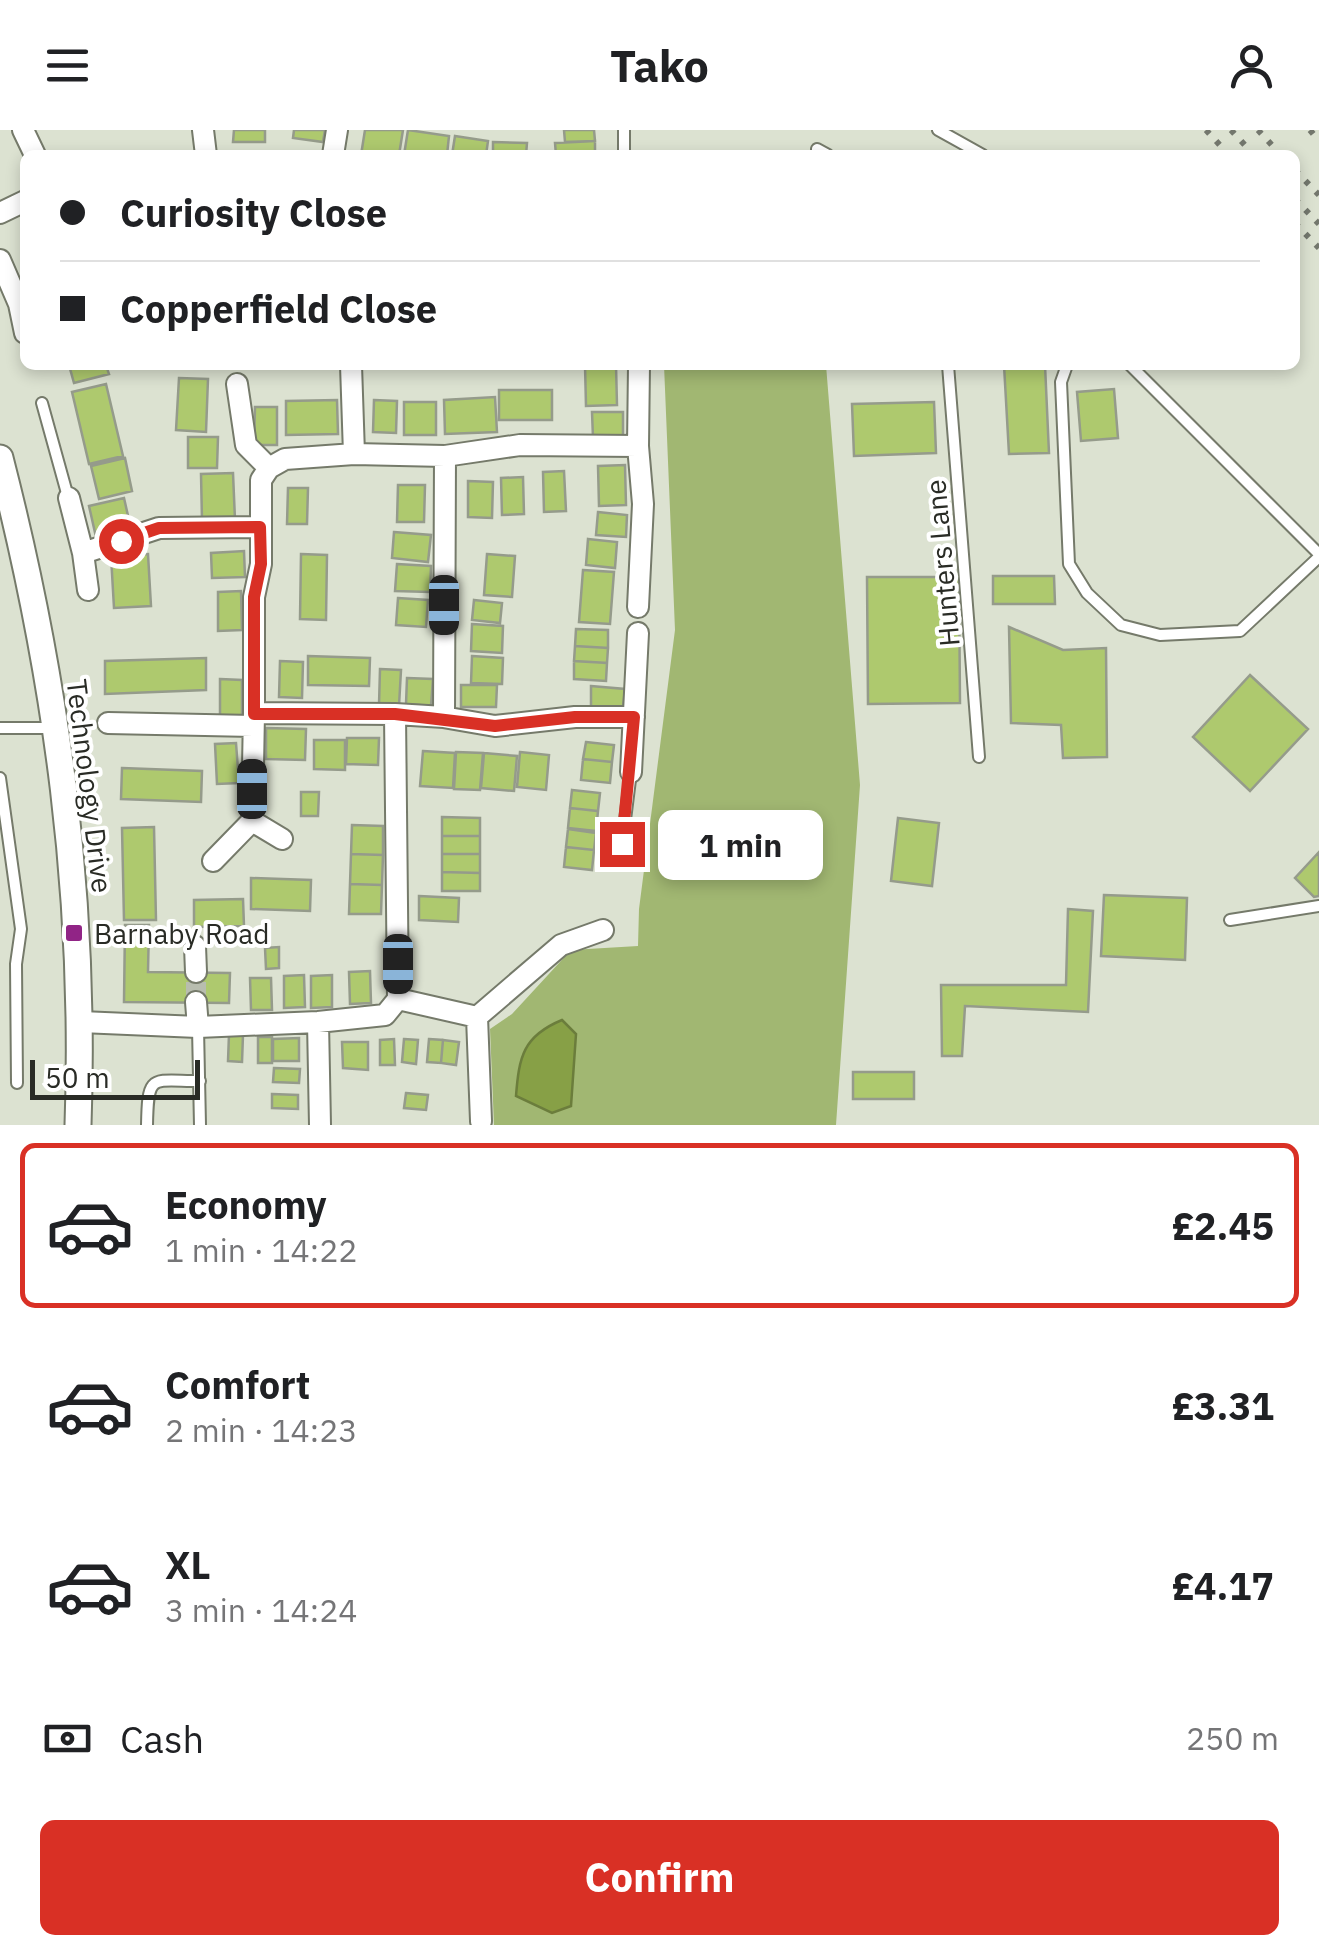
<!DOCTYPE html>
<html lang="en">
<head>
<meta charset="utf-8">
<style>
  :root { --surface:#fff; --page:#f6f6f6; --text:#202124; --muted:#757577; --line:#e0e0e0; --accent:#d93025 }
  body { margin:0; font-family:"IBM Plex Sans",sans-serif; background:var(--page); color:var(--text); height:100vh; display:flex; flex-direction:column; font-size:38px; white-space:nowrap }
  * { box-sizing:border-box; margin:0 }
  p { font-size:32px; color:var(--muted) }
  .icon { flex:none; width:55px; height:55px; fill:none; stroke:currentColor; stroke-width:2; stroke-linecap:round; stroke-linejoin:round }
  .map { position:relative; height:995px; overflow:hidden }
  .panel { display:flex; flex-direction:column; background:var(--surface); flex:1 }
  .panel>* { flex:none }
  .hud { position:absolute; left:20px; top:20px; width:1280px; height:220px; border-radius:15px; box-shadow:0 5px 15px #0003; display:grid; align-content:center; height:220px; padding:0 40px; background:var(--surface) }
  .scale { position:absolute; left:30px; bottom:25px; width:170px; box-sizing:border-box; padding-left:10px; border:5px solid #292b25; border-top:0; font-size:28px; line-height:35px; white-space:nowrap; color:#292b25; -webkit-text-stroke:8px #fff; paint-order:stroke }
  .end { position:absolute; width:45px; height:45px; margin:-22px; border:12px solid #d93025; background:#fff; box-shadow:0 0 0 5px #fff }
  .from { border-radius:50% }
  .bubble { position:absolute; height:70px; border-radius:15px; background:var(--surface); box-shadow:0 5px 15px #0003; font-size:32px; font-weight:700; line-height:70px; text-align:center }
  .car { position:absolute; width:30px; height:60px; margin:-30px -15px; border-radius:12px; box-shadow:0 0 8px 2px #0007; background:linear-gradient(#222 24%,#8ab4d8 0 40%,#222 0 76%,#8ab4d8 0 86%,#222 0) }
  .hud b { display:flex; align-items:center; gap:35px; height:95px; font-size:38px }
  .hud b+b { border-top:2px solid var(--line) }
  .hud i { width:25px; height:25px; background:var(--text) }
  ul { padding:18px 0 0; list-style:none }
  li { display:flex; align-items:center; gap:30px; height:165px; margin:0 20px 15px; padding:0 20px; border:5px solid transparent; border-radius:15px }
  li div { flex:1 }
  li b { display:block; font-size:38px }
  li em { font-style:normal; font-weight:700 }
  li.selected { border-color:var(--accent) }
  li>.icon { width:90px; height:90px; stroke-width:1.5 }
  .pay { display:flex; align-items:center; gap:25px; height:110px; padding:0 40px; font-size:38px }
  .pay p { margin-inline-start:auto }
  .action { display:flex; gap:20px; margin-top:auto; padding:20px 40px }
  .action a { flex:1; height:115px; border-radius:15px; background:var(--accent); color:#fff; font-size:40px; font-weight:700; line-height:115px; text-align:center }
  header { display:flex; justify-content:space-between; align-items:center; height:130px; padding:0 40px; background:var(--surface); font-size:45px; font-weight:700 }
  .map>svg:first-child { display:block }
  .green { fill:#a1b772 }
  .water { fill:#87a046; stroke:#6b7d3c; stroke-width:2.5 }
  .building { fill:#aec96e; stroke:#959b8b; stroke-width:2.5 }
  .lines { fill:none; stroke-linecap:round; stroke-linejoin:round }
  .minor-tunnel { stroke:#b8bdaf; stroke-width:20; stroke-dasharray:20 10; stroke-linecap:butt }
  .service-casing { stroke:#757a6a; stroke-width:14 }
  .minor-casing { stroke:#757a6a; stroke-width:24 }
  .tertiary-casing { stroke:#757a6a; stroke-width:29 }
  .service { stroke:#fff; stroke-width:10 }
  .minor { stroke:#fff; stroke-width:20 }
  .tertiary { stroke:#fff; stroke-width:25 }
  .rail { stroke:#73776d; stroke-width:6; stroke-dasharray:5 10; stroke-linecap:butt }
  .route { stroke:#d93025; stroke-width:12 }
  .poi-dot { fill:#912486; stroke:#fff; stroke-width:4 }
  .labels { text-anchor:middle; dominant-baseline:central; stroke-width:8; stroke-linejoin:round; paint-order:stroke }
  .street-label { font-size:28px; fill:#292b25; stroke:#fff }
  .poi-label { font-size:28px; fill:#292b25; stroke:#fff; text-anchor:start }
</style>
</head>
<body>
<header><svg class="icon" aria-label="menu" viewBox="0 0 24 24"><path d="M4 6h16M4 12h16M4 18h16"/></svg>Tako<svg class="icon" aria-label="person" viewBox="0 0 24 24"><circle cx="12" cy="8" r="4"/><path d="M4 21q1-7 8-7t8 7"/></svg></header>
<div class="map">
<svg width="1319" height="995" viewBox="0 0 1319 995">
  <rect width="100%" height="100%" fill="#dce2d1"/>
  <path class="green" d="M 664,235 L 826,235 L 860,655 L 836,995 L 494,995 L 490,899 L 512,884 L 571,820 L 638,816 L 639,779 L 675,500 Z"/>
  <path class="water" d="M 562,890 L 576,904 L 571,976 L 552,983 L 516,966 C 519,927 523,906 562,890 Z"/>
  <path class="building" d="M 234,0 L 265,0 L 265,12 L 233,12 Z
    M 294,0 L 325,0 L 323,12 L 293,8 Z
    M 365,0 L 403,0 L 399,25 L 361,25 Z
    M 408,0 L 449,6 L 447,25 L 404,25 Z
    M 564,0 L 594,0 L 595,11 L 565,12 Z
    M 455,6 L 488,11 L 486,25 L 452,25 Z
    M 595,11 L 595,25 L 556,25 L 555,13 Z
    M 493,12 L 527,13 L 526,25 L 493,25 Z
    M 69,235 L 106,235 L 109,244 L 74,253 Z
    M 585,235 L 616,235 L 617,275 L 586,276 Z
    M 1004,235 L 1045,235 L 1049,323 L 1009,324 Z
    M 179,248 L 208,249 L 206,302 L 176,300 Z
    M 106,254 L 123,326 L 89,334 L 72,262 Z
    M 1114,259 L 1118,308 L 1081,311 L 1077,262 Z
    M 499,260 L 552,260 L 552,290 L 499,290 Z
    M 495,267 L 497,302 L 445,304 L 444,270 Z
    M 337,270 L 338,304 L 286,305 L 286,271 Z
    M 374,270 L 397,271 L 396,303 L 373,302 Z
    M 404,272 L 436,272 L 436,305 L 404,305 Z
    M 934,272 L 936,323 L 854,326 L 852,274 Z
    M 255,277 L 277,277 L 277,315 L 254,315 Z
    M 592,282 L 623,282 L 623,308 L 593,308 Z
    M 188,307 L 218,307 L 217,338 L 188,338 Z
    M 125,328 L 132,361 L 99,369 L 91,336 Z
    M 625,335 L 626,375 L 599,376 L 598,336 Z
    M 564,341 L 566,381 L 544,382 L 543,342 Z
    M 233,343 L 235,390 L 202,391 L 201,344 Z
    M 523,347 L 524,384 L 502,385 L 501,348 Z
    M 468,351 L 493,352 L 492,388 L 468,387 Z
    M 398,355 L 425,355 L 424,392 L 397,392 Z
    M 288,358 L 308,358 L 307,394 L 287,394 Z
    M 124,368 L 131,399 L 96,407 L 89,376 Z
    M 598,382 L 627,385 L 626,407 L 596,405 Z
    M 394,402 L 431,405 L 428,432 L 392,428 Z
    M 588,409 L 617,412 L 615,438 L 586,435 Z
    M 244,421 L 245,447 L 212,448 L 211,423 Z
    M 148,424 L 151,476 L 114,478 L 111,426 Z
    M 301,424 L 327,425 L 326,490 L 300,489 Z
    M 487,424 L 515,426 L 512,467 L 484,465 Z
    M 397,434 L 431,436 L 430,462 L 395,461 Z
    M 583,440 L 614,442 L 610,494 L 579,492 Z
    M 993,446 L 1054,446 L 1055,474 L 993,474 Z
    M 867,447 L 959,447 L 960,573 L 868,574 Z
    M 241,461 L 242,500 L 218,501 L 218,462 Z
    M 398,468 L 428,470 L 426,497 L 396,495 Z
    M 474,470 L 502,473 L 500,493 L 472,490 Z
    M 472,494 L 503,496 L 502,523 L 471,521 Z
    M 1009,497 L 1063,520 L 1106,518 L 1107,627 L 1063,628 L 1061,595 L 1011,593 Z
    M 576,499 L 608,500 L 608,518 L 575,516 Z
    M 575,516 L 608,518 L 607,533 L 574,531 Z
    M 308,526 L 370,528 L 369,556 L 308,555 Z
    M 472,526 L 503,528 L 502,554 L 471,553 Z
    M 206,528 L 206,560 L 105,564 L 105,531 Z
    M 280,531 L 303,532 L 302,568 L 279,567 Z
    M 574,531 L 607,533 L 606,551 L 574,549 Z
    M 380,539 L 401,540 L 399,576 L 379,575 Z
    M 1250,545 L 1308,599 L 1250,661 L 1193,607 Z
    M 407,548 L 433,549 L 431,576 L 406,574 Z
    M 220,549 L 242,550 L 242,587 L 220,586 Z
    M 461,555 L 497,555 L 496,577 L 461,577 Z
    M 591,556 L 625,559 L 623,578 L 591,577 Z
    M 266,598 L 306,599 L 305,630 L 266,629 Z
    M 347,608 L 379,608 L 378,635 L 346,634 Z
    M 314,610 L 345,610 L 345,640 L 314,639 Z
    M 586,612 L 614,615 L 612,632 L 583,629 Z
    M 236,613 L 239,653 L 217,654 L 215,614 Z
    M 423,621 L 455,623 L 453,658 L 420,656 Z
    M 456,622 L 483,623 L 480,660 L 454,659 Z
    M 520,622 L 549,625 L 546,660 L 517,657 Z
    M 484,623 L 517,626 L 514,661 L 481,658 Z
    M 583,629 L 612,632 L 610,653 L 581,650 Z
    M 122,638 L 202,641 L 201,672 L 121,669 Z
    M 572,660 L 600,663 L 598,681 L 570,678 Z
    M 301,662 L 319,662 L 318,686 L 301,686 Z
    M 570,678 L 598,681 L 596,701 L 568,698 Z
    M 442,687 L 480,688 L 480,706 L 442,706 Z
    M 898,688 L 939,693 L 932,756 L 891,751 Z
    M 352,695 L 383,696 L 383,725 L 351,724 Z
    M 154,697 L 156,790 L 124,790 L 122,698 Z
    M 568,699 L 596,703 L 594,720 L 566,717 Z
    M 442,706 L 480,706 L 480,724 L 442,724 Z
    M 566,717 L 594,720 L 592,740 L 564,737 Z
    M 1319,722 L 1319,766 L 1314,767 L 1295,748 Z
    M 351,724 L 383,725 L 382,755 L 350,754 Z
    M 442,724 L 480,724 L 480,743 L 442,742 Z
    M 442,742 L 480,743 L 480,761 L 442,761 Z
    M 251,748 L 311,750 L 310,781 L 251,779 Z
    M 350,754 L 382,755 L 381,784 L 349,784 Z
    M 1104,765 L 1187,768 L 1185,830 L 1101,826 Z
    M 419,766 L 459,768 L 458,792 L 419,790 Z
    M 243,769 L 244,796 L 194,797 L 194,770 Z
    M 1068,779 L 1093,781 L 1088,882 L 965,876 L 962,926 L 942,926 L 941,855 L 1066,855 Z
    M 125,795 L 149,795 L 148,842 L 230,843 L 229,873 L 124,872 Z
    M 279,817 L 279,838 L 266,839 L 265,818 Z
    M 370,841 L 371,873 L 350,874 L 349,842 Z
    M 304,845 L 305,877 L 284,878 L 284,846 Z
    M 332,845 L 332,877 L 311,878 L 311,846 Z
    M 250,848 L 271,848 L 272,880 L 251,880 Z
    M 229,904 L 243,905 L 242,932 L 228,931 Z
    M 258,907 L 272,907 L 272,933 L 258,933 Z
    M 299,908 L 299,931 L 273,931 L 273,909 Z
    M 394,909 L 395,935 L 380,935 L 380,910 Z
    M 404,909 L 418,910 L 416,934 L 402,932 Z
    M 429,909 L 443,910 L 441,933 L 427,932 Z
    M 443,910 L 459,912 L 456,935 L 441,933 Z
    M 342,912 L 368,912 L 368,940 L 343,938 Z
    M 274,938 L 300,939 L 299,953 L 273,952 Z
    M 853,942 L 914,942 L 914,969 L 853,969 Z
    M 406,963 L 428,965 L 426,980 L 404,978 Z
    M 272,964 L 298,965 L 298,979 L 272,978 Z"/>
  <g class="lines">
    <path class="minor-tunnel" d="M 196,872 L 196,842"/>
    <defs>
      <path id="service" d="M 624,0 L 624,25
        M 938,0 L 983,25
        M 817,19 L 828,25
        M 948,235 L 979,627
        M 1067,235 L 1061,252 L 1069,434 L 1087,463 L 1121,495 L 1160,505 L 1240,501 L 1319,427
        M 1130,235 L 1319,424
        M 42,273 L 68,367
        M 0,598 L 54,598
        M 0,648 L 21,799 L 16,834 L 17,953
        M 622,714 L 631,642
        M 1230,790 L 1319,776
        M 198,898 L 200,995
        M 147,995 C 148,942 151,951 200,951"/>
      <path id="minor" d="M 23,0 L 35,25
        M 203,0 L 206,25
        M 333,25 L 337,0
        M 0,83 L 25,71
        M 0,130 L 19,174 L 25,203
        M 351,235 L 354,324
        M 237,254 L 246,315 L 269,338
        M 445,326 L 444,587 L 395,584 L 254,583 L 254,467 L 261,434 L 261,350 L 269,338 L 285,329 L 354,324 L 445,326 L 520,315 L 638,316
        M 69,368 L 83,423 L 88,460
        M 83,423 L 159,398 L 260,397
        M 638,477 L 643,374 L 638,316 L 639,235
        M 443,587 L 495,596 L 575,587 L 634,587
        M 108,593 L 253,596
        M 631,642 L 638,503
        M 252,691 L 254,583
        M 213,731 L 252,691 L 282,709
        M 195,816 L 196,842
        M 398,869 L 477,887
        M 196,872 L 198,897
        M 81,892 L 198,897 L 318,892 L 385,885 L 398,869 L 395,584
        M 318,892 L 320,995
        M 481,991 L 477,887 L 561,815 L 603,800"/>
      <path id="tertiary" d="M 0,328 C 57,550 86,766 78,995"/>
    </defs>
    <use href="#service" class="service-casing"/>
    <use href="#minor" class="minor-casing"/>
    <use href="#tertiary" class="tertiary-casing"/>
    <use href="#service" class="service"/>
    <use href="#minor" class="minor"/>
    <use href="#tertiary" class="tertiary"/>
    <path class="rail" d="M 1206,0 L 1229,25
      M 1231,0 L 1254,25
      M 1258,0 L 1281,25
      M 1310,0 L 1319,11
      M 1295,40 L 1319,65
      M 1295,69 L 1319,94
      M 1295,93 L 1319,118"/>
  </g>
  <g class="lines">
    <path class="route" d="M 121,411 L 159,398 L 260,397 L 261,434 L 254,467 L 254,584 L 395,584 L 495,596 L 575,587 L 634,587 L 622,714"/>
  </g>
  <rect class="poi-dot" x="64" y="793" width="20" height="20" rx="5"/>
  <g class="labels">
    <g class="street-label">
      <text transform="translate(942 433) rotate(-95)">Hunters Lane</text>
      <text transform="translate(90 656) rotate(83)">Technology Drive</text>
    </g>
    <g class="poi-label">
      <text x="94" y="803">Barnaby Road</text>
    </g>
  </g>
</svg>
<div class="scale">50 m</div>
<i class="end from" style="left:121px;top:411px"></i>
<i class="end" style="left:622px;top:714px"></i>
<div class="bubble" style="left:658px;top:680px;width:165px">1 min</div>
<i class="car" style="left:444px;top:475px;rotate:180deg"></i>
<i class="car" style="left:252px;top:659px;rotate:0deg"></i>
<i class="car" style="left:398px;top:834px;rotate:180deg"></i>
<div class="hud">
<b><i class="from"></i>Curiosity Close</b>
<b><i></i>Copperfield Close</b>
</div>
</div>
<section class="panel">
<ul>
<li class="selected"><svg class="icon" aria-label="car" viewBox="0 0 24 24"><path d="M5 17H2v-5l4-1 3-4h7l3 4 3 1v5h-3M9 17h6M6 11h13"/><circle cx="7" cy="17" r="2"/><circle cx="17" cy="17" r="2"/></svg><div><b>Economy</b><p>1 min · 14:22</p></div><em>£2.45</em></li>
<li><svg class="icon" aria-label="car" viewBox="0 0 24 24"><path d="M5 17H2v-5l4-1 3-4h7l3 4 3 1v5h-3M9 17h6M6 11h13"/><circle cx="7" cy="17" r="2"/><circle cx="17" cy="17" r="2"/></svg><div><b>Comfort</b><p>2 min · 14:23</p></div><em>£3.31</em></li>
<li><svg class="icon" aria-label="car" viewBox="0 0 24 24"><path d="M5 17H2v-5l4-1 3-4h7l3 4 3 1v5h-3M9 17h6M6 11h13"/><circle cx="7" cy="17" r="2"/><circle cx="17" cy="17" r="2"/></svg><div><b>XL</b><p>3 min · 14:24</p></div><em>£4.17</em></li>
</ul>
<div class="pay"><svg class="icon" aria-label="cash" viewBox="0 0 24 24"><path d="M3 7h18v10H3z"/><circle cx="12" cy="12" r="2"/></svg>Cash<p>250 m</p></div>
<div class="action"><a>Confirm</a></div>
</section>
</body>
</html>
